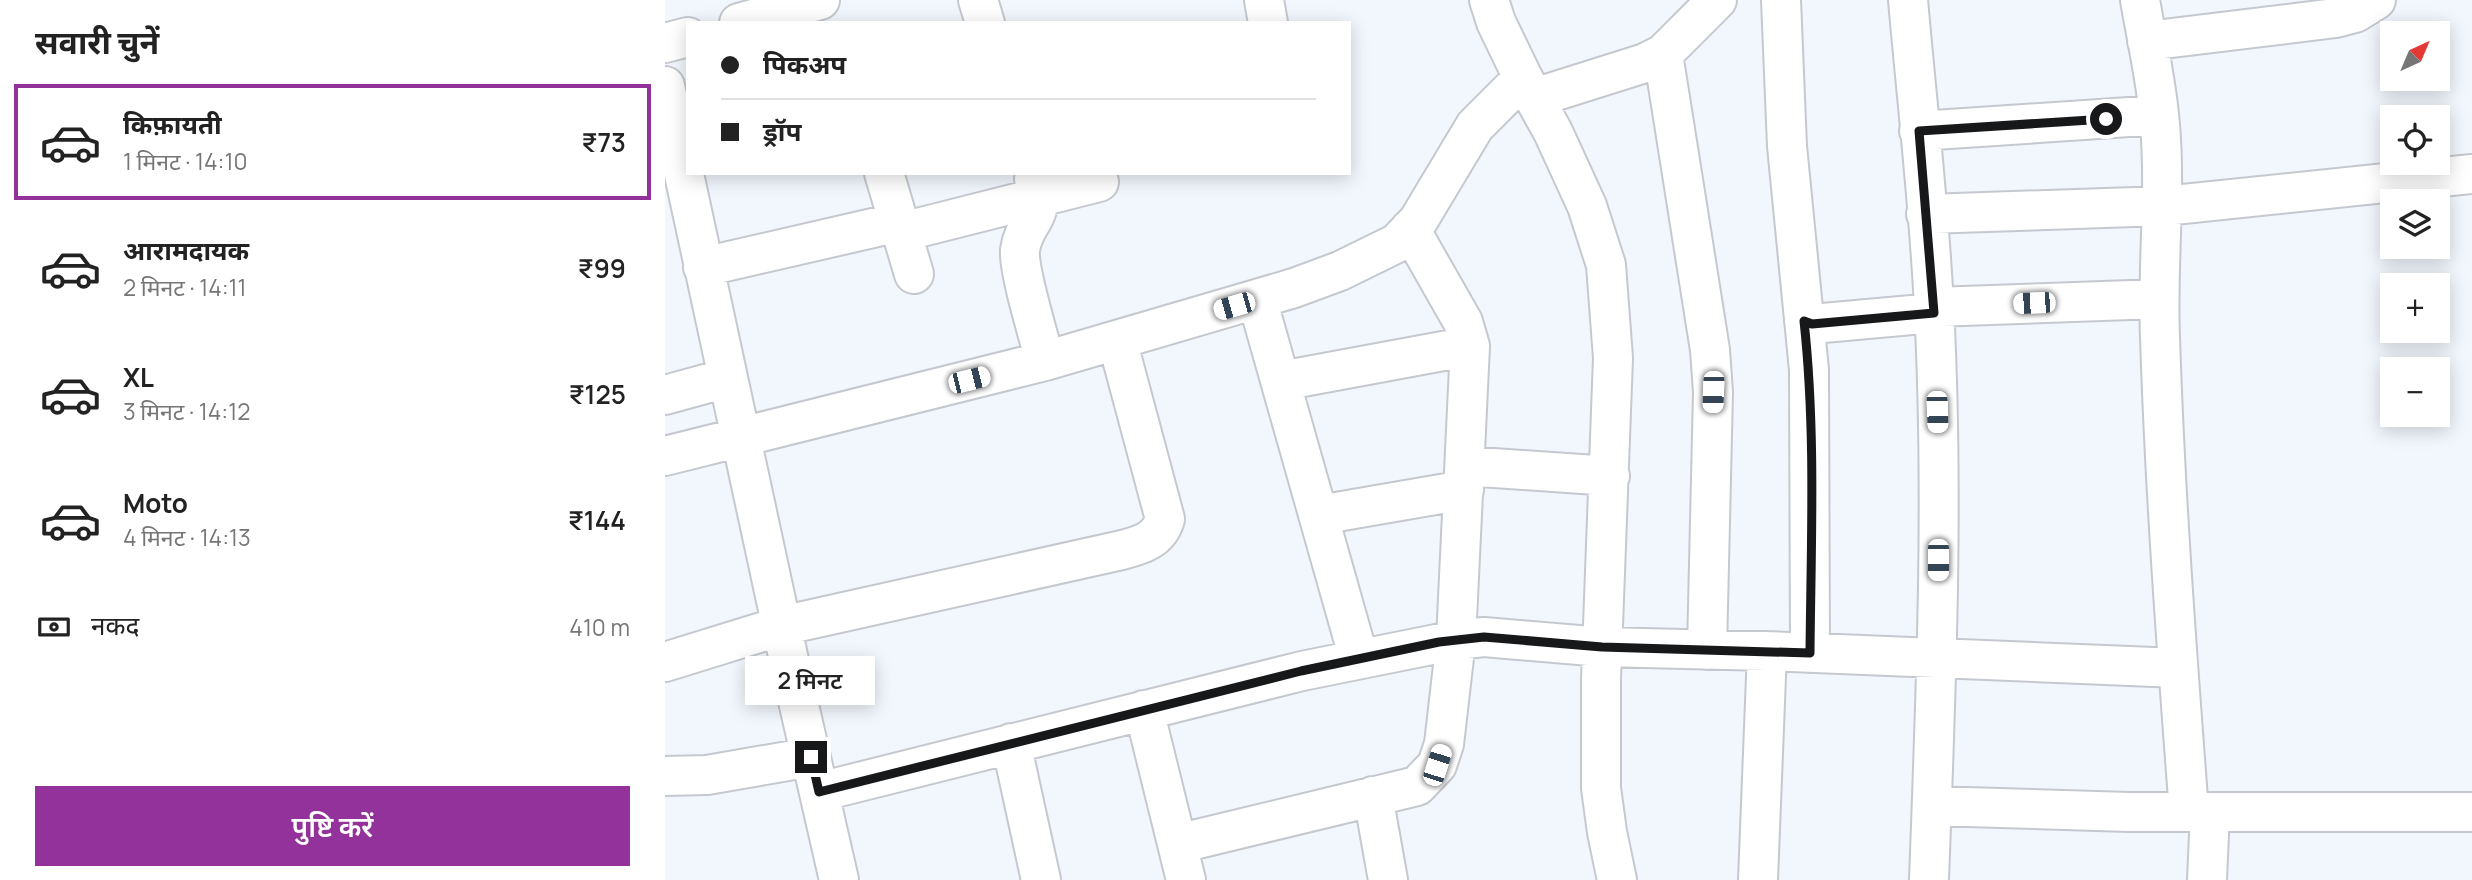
<!DOCTYPE html>
<html lang="hi">
<head>
<meta charset="utf-8">
<style>
  :root { --surface:#fff; --page:#f2f2f2; --text:#222; --muted:#767676; --line:#e0e0e0; --accent:#93329b }
  body { margin:0; font-family:Manrope,"Noto Sans Devanagari",sans-serif; background:var(--page); color:var(--text); height:100vh; display:flex; flex-direction:column; font-size:26px; white-space:nowrap }
  * { box-sizing:border-box; margin:0 }
  p { font-size:23px; color:var(--muted) }
  .icon { flex:none; width:38px; height:38px; fill:none; stroke:currentColor; stroke-width:2; stroke-linecap:round; stroke-linejoin:round }
  .map { position:relative; flex:1; overflow:hidden }
  .drawer { display:flex; flex-direction:column; background:var(--surface); width:665px }
  .drawer>* { flex:none }
  .banner { position:absolute; left:21px; top:21px; width:665px; height:154px; border-radius:0px; box-shadow:0 4px 18px #0003; display:grid; align-content:center; height:154px; padding:0 35px; background:var(--surface) }
  .needle { width:46px; rotate:44deg }
  .fabs { position:absolute; left:1715px; top:21px; display:grid; gap:14px }
  .fabs a { display:grid; place-items:center; width:70px; height:70px; border-radius:0px; background:var(--surface); box-shadow:0 4px 18px #0003; font-size:35px }
  .end { position:absolute; width:32px; height:32px; margin:-16px; border:9px solid #16181a; background:#fff; box-shadow:0 0 0 4px #fff }
  .from { border-radius:50% }
  .bubble { position:absolute; height:49px; border-radius:0px; background:var(--surface); box-shadow:0 4px 18px #0003; font-size:23px; font-weight:600; line-height:49px; text-align:center }
  .car { position:absolute; width:21px; height:42px; margin:-21px -10px; border-radius:9px; box-shadow:0 0 5px 2px #0007; background:linear-gradient(#fff 24%,#345 0 40%,#fff 0 76%,#345 0 86%,#fff 0) }
  .banner b { display:flex; align-items:center; gap:24px; height:66px; font-size:26px }
  .banner b+b { border-top:2px solid var(--line) }
  .banner i { width:18px; height:18px; background:var(--text) }
  ul { padding:0; list-style:none }
  li { display:flex; align-items:center; gap:21px; height:116px; margin:0 14px 10px; padding:0 21px; border:4px solid transparent; border-radius:0px }
  li div { flex:1 }
  li b { display:block; font-size:26px }
  li em { font-style:normal; font-weight:600 }
  li.on { border-color:var(--accent) }
  li>.icon { width:63px; height:63px; stroke-width:1.5 }
  h2 { padding:0 35px; font-size:32px; line-height:84px }
  .pay { display:flex; align-items:center; gap:18px; height:77px; padding:0 35px; font-size:26px }
  .pay p { margin-inline-start:auto }
  .primary-button { display:flex; gap:14px; margin-top:auto; padding:14px 35px }
  .primary-button a { flex:1; height:80px; border-radius:0px; background:var(--accent); color:#fff; font-size:28px; font-weight:600; line-height:80px; text-align:center }
  main { display:flex; flex:1; min-height:0 }
  .map>svg:first-child { display:block }
  .lines { fill:none; stroke-linecap:round; stroke-linejoin:round }
  .minor-casing { stroke:#c5c9cf; stroke-width:42 }
  .minor { stroke:#fff; stroke-width:38 }
  .route { stroke:#16181a; stroke-width:9 }
</style>
</head>
<body>
<main>
<section class="drawer">
<h2>सवारी चुनें</h2>
<ul>
<li class="on"><svg class="icon" aria-label="car" viewBox="0 0 24 24"><path d="M5 17H2v-5l4-1 3-4h7l3 4 3 1v5h-3M9 17h6M6 11h13"/><circle cx="7" cy="17" r="2"/><circle cx="17" cy="17" r="2"/></svg><div><b>किफ़ायती</b><p>1 मिनट · 14:10</p></div><em>₹73</em></li>
<li><svg class="icon" aria-label="car" viewBox="0 0 24 24"><path d="M5 17H2v-5l4-1 3-4h7l3 4 3 1v5h-3M9 17h6M6 11h13"/><circle cx="7" cy="17" r="2"/><circle cx="17" cy="17" r="2"/></svg><div><b>आरामदायक</b><p>2 मिनट · 14:11</p></div><em>₹99</em></li>
<li><svg class="icon" aria-label="car" viewBox="0 0 24 24"><path d="M5 17H2v-5l4-1 3-4h7l3 4 3 1v5h-3M9 17h6M6 11h13"/><circle cx="7" cy="17" r="2"/><circle cx="17" cy="17" r="2"/></svg><div><b>XL</b><p>3 मिनट · 14:12</p></div><em>₹125</em></li>
<li><svg class="icon" aria-label="car" viewBox="0 0 24 24"><path d="M5 17H2v-5l4-1 3-4h7l3 4 3 1v5h-3M9 17h6M6 11h13"/><circle cx="7" cy="17" r="2"/><circle cx="17" cy="17" r="2"/></svg><div><b>Moto</b><p>4 मिनट · 14:13</p></div><em>₹144</em></li>
</ul>
<div class="pay"><svg class="icon" aria-label="cash" viewBox="0 0 24 24"><path d="M3 7h18v10H3z"/><circle cx="12" cy="12" r="2"/></svg>नकद<p>410 m</p></div>
<div class="primary-button"><a>पुष्टि करें</a></div>
</section>
<div class="map">
<svg width="1807" height="880" viewBox="0 0 1807 880">
  <rect width="100%" height="100%" fill="#f2f7fd"/>
  <g class="lines">
    <defs>
      <path id="minor" d="M 313,0 L 320,23
        M 599,0 L 603,23
        M 824,0 L 831,22 L 858,78 L 888,132 L 922,206 L 941,265 L 948,358 L 936,679 L 936,788 L 942,832 L 952,880
        M 1116,0 L 1122,146 L 1144,370 L 1145,653
        M 1243,0 C 1252,102 1264,205 1269,307 C 1279,498 1271,689 1264,880
        M 1475,0 C 1482,41 1492,84 1495,125 C 1501,196 1492,266 1495,337 C 1500,495 1512,654 1524,812
        M 74,23 L 155,0
        M 1482,41 L 1671,18 L 1690,13 L 1711,0
        M 0,43 L 23,37
        M 998,54 L 1045,350 L 1048,392 L 1042,650
        M 0,86 L 128,679 L 174,880
        M 869,98 L 980,63 L 998,54 L 1052,0
        M 1254,131 L 1494,115
        M 219,173 L 249,274
        M 369,179 C 382,221 360,217 355,250 C 353,270 374,337 380,361
        M 1261,214 L 1499,206 L 1807,174
        M 237,232 L 434,182
        M 38,267 L 234,222
        M 592,299 L 694,659
        M 1269,307 L 1494,299
        M 1139,321 L 1147,324 L 1269,313
        M 616,381 L 805,346
        M 0,395 L 62,378
        M 0,456 L 380,361 L 629,288 L 675,271 L 732,243 L 753,221 L 810,126 L 858,78
        M 800,466 L 945,476
        M 654,515 L 799,490
        M 0,662 L 116,626 L 457,550 C 476,545 494,540 500,519 L 452,340
        M 479,710 L 521,880
        M 346,743 L 376,880
        M 0,776 L 42,775 L 146,757
        M 154,792 L 637,671 L 791,640 L 819,637 L 937,647 L 1102,651 L 1513,668
        M 708,796 L 723,880
        M 1267,806 L 1464,812 L 1807,812
        M 512,844 L 752,786 L 772,765 L 779,744 L 791,640 L 805,346 L 798,322 L 745,229
        M 1093,880 L 1102,651
        M 1542,880 L 1545,812"/>
    </defs>
    <use href="#minor" class="minor-casing"/>
    <use href="#minor" class="minor"/>
  </g>
  <g class="lines">
    <path class="route" d="M 146,757 L 154,792 L 636,671 L 774,642 L 819,637 L 937,647 L 1145,653 C 1146,543 1151,431 1139,321 L 1147,324 L 1269,313 L 1254,131 L 1441,119"/>
  </g>
</svg>
<div class="fabs">
<a><svg class="needle" viewBox="-14 -14 28 28"><path d="M0-13l5 13h-10z" fill="#e53935"/><path d="M0 13l5-13h-10z" fill="#767676"/></svg></a>
<a><svg class="icon" aria-label="locate" viewBox="0 0 24 24"><circle cx="12" cy="12" r="6"/><path d="M12 2v4M12 18v4M2 12h4M18 12h4"/></svg></a>
<a><svg class="icon" aria-label="layers" viewBox="0 0 24 24"><path d="M12 4l9 5-9 5-9-5zM3 14l9 5 9-5"/></svg></a>
<a>+</a>
<a>−</a>
</div>
<i class="end from" style="left:1441px;top:119px"></i>
<i class="end" style="left:146px;top:757px"></i>
<div class="bubble" style="left:80px;top:656px;width:130px">2 मिनट</div>
<i class="car" style="left:1369px;top:303px;rotate:268deg"></i>
<i class="car" style="left:569px;top:306px;rotate:254deg"></i>
<i class="car" style="left:304px;top:380px;rotate:76deg"></i>
<i class="car" style="left:1048px;top:392px;rotate:182deg"></i>
<i class="car" style="left:1272px;top:412px;rotate:178deg"></i>
<i class="car" style="left:1273px;top:560px;rotate:180deg"></i>
<i class="car" style="left:772px;top:765px;rotate:18deg"></i>
<div class="banner">
<b><i class="from"></i>पिकअप</b>
<b><i></i>ड्रॉप</b>
</div>
</div>
</main>
</body>
</html>
